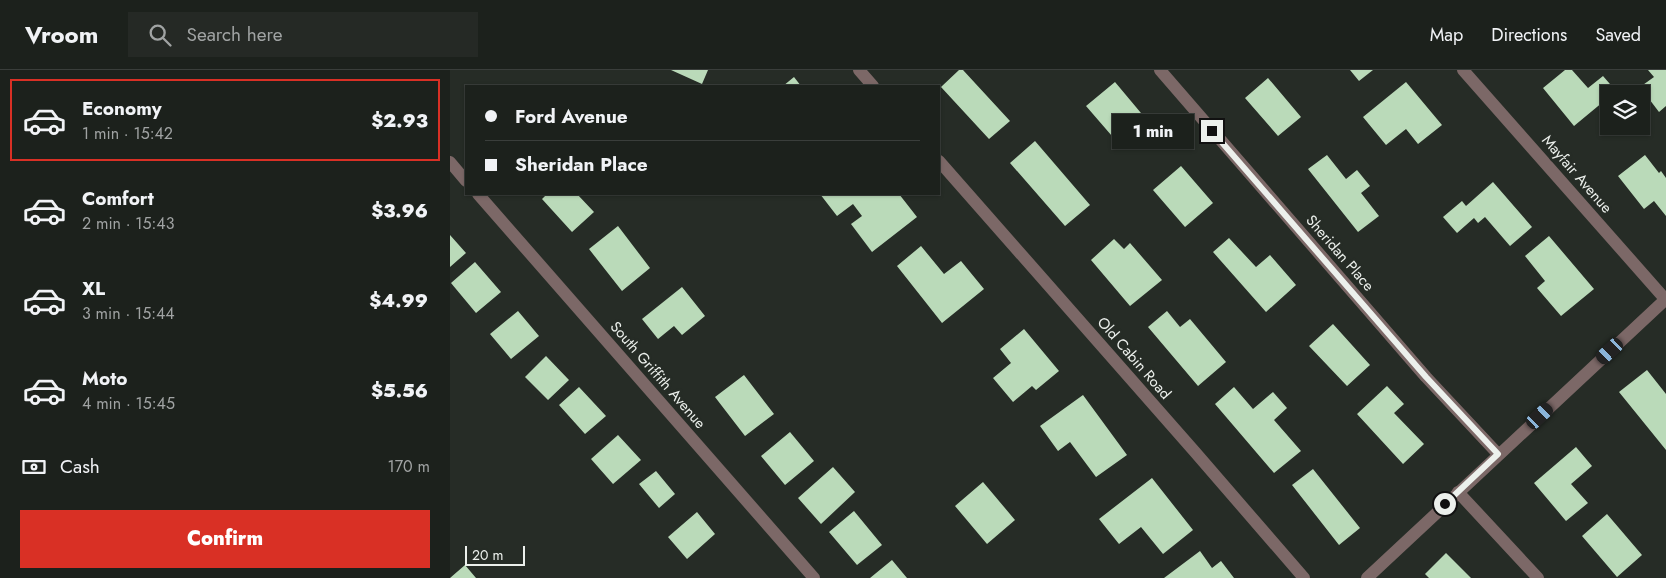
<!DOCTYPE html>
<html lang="en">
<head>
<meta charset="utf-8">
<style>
  :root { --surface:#1c211c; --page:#252925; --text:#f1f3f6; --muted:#a0a3a3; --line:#3a3e3b; --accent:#d93025 }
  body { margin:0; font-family:Jost,sans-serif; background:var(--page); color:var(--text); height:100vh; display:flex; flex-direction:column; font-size:19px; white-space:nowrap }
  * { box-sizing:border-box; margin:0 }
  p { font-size:16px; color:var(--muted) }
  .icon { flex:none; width:28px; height:28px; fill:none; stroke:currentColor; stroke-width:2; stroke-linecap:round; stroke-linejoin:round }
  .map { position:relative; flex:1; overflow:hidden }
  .details { display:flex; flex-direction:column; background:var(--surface); width:450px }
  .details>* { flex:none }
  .top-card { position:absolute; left:15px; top:15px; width:475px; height:110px; border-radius:0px; box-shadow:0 1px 4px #0004,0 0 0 1px var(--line); display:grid; align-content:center; height:110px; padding:0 20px; background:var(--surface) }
  .fabs { position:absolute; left:1150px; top:15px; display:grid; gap:10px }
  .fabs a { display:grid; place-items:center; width:50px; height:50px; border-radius:0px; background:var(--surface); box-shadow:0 1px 4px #0004,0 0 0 1px var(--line); font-size:25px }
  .scale { position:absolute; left:15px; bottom:12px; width:60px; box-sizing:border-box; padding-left:5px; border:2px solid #ecf0ec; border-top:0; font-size:14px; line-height:18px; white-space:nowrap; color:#ecf0ec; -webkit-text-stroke:4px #262c26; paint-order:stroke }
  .end { position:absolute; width:22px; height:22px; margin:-11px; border:6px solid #ecf0ec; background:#111; box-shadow:0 0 0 2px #111 }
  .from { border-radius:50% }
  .bubble { position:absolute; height:35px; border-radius:0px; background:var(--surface); box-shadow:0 1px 4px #0004,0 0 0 1px var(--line); font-size:16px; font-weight:800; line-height:35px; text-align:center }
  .car { position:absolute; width:15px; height:30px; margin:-15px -8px; border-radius:6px; box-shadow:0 0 4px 1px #0007; background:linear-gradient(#222 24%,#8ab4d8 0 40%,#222 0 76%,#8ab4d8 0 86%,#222 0) }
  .top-card b { display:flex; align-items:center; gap:18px; height:48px; font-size:19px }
  .top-card b+b { border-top:1px solid var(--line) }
  .top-card i { width:12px; height:12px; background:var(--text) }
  ul { padding:9px 0 0; list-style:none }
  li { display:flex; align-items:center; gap:15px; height:82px; margin:0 10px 8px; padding:0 10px; border:2px solid transparent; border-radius:0px }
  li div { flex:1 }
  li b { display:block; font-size:19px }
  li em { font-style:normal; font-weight:800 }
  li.on { border-color:var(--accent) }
  li>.icon { width:45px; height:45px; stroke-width:1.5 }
  .pay { display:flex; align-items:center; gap:12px; height:55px; padding:0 20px; font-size:19px }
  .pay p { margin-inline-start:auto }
  .button { display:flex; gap:10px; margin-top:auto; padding:10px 20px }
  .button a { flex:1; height:58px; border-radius:0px; background:var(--accent); color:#fff; font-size:20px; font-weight:800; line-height:58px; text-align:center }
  header { display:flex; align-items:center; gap:30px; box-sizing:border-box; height:70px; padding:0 25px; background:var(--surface); border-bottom:1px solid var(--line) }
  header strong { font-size:24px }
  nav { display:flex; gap:28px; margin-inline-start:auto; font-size:18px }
  .search { width:350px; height:45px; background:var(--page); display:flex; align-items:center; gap:12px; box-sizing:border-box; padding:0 18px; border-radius:0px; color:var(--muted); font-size:19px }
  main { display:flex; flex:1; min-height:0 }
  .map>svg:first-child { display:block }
  .building { fill:#badab9 }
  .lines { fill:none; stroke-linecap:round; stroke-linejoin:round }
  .minor { stroke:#7c6867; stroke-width:12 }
  .tertiary { stroke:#7c6867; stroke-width:12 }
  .route { stroke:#ecf0ec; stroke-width:6 }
  .labels { text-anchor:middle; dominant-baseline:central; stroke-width:5; stroke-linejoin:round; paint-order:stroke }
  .street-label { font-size:15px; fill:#ecf0ec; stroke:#262c26 }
</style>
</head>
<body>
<header>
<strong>Vroom</strong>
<div class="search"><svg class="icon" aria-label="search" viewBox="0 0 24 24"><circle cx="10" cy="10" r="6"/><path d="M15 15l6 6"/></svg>Search here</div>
<nav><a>Map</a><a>Directions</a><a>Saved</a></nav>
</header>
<main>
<section class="details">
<ul>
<li class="on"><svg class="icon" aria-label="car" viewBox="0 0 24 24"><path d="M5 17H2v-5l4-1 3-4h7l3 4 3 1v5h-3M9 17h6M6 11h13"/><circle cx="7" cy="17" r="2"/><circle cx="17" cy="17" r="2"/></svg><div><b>Economy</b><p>1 min · 15:42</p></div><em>$2.93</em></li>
<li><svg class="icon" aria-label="car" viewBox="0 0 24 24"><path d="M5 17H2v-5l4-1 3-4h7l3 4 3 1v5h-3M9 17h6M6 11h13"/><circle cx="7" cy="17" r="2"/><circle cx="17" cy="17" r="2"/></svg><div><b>Comfort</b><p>2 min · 15:43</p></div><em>$3.96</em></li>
<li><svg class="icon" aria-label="car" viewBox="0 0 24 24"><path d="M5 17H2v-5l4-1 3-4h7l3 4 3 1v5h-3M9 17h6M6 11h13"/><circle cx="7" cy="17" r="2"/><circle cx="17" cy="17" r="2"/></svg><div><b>XL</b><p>3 min · 15:44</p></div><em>$4.99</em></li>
<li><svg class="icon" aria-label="car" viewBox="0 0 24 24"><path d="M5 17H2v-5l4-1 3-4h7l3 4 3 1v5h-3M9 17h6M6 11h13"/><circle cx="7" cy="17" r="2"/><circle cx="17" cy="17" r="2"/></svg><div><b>Moto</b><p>4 min · 15:45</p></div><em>$5.56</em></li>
</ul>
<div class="pay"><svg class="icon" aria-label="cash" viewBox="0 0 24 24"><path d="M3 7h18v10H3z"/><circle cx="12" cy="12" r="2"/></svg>Cash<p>170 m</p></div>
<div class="button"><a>Confirm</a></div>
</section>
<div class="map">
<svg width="1216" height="508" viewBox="0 0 1216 508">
  <rect width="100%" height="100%" fill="#262c26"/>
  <path class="building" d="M 221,0 L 258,0 L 252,14 Z
    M 509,0 L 513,0 L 560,51 L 539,69 L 491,17 Z
    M 900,0 L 923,0 L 909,11 Z
    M 1115,0 L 1122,0 L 1138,18 L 1153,6 L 1166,21 L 1163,24 L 1159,24 L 1159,27 L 1124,56 L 1093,18 Z
    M 1198,0 L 1216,0 L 1216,36 L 1209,42 L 1190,17 L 1204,7 Z
    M 344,7 L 351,16 L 333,16 Z
    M 818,8 L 851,47 L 828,66 L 795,28 Z
    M 665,12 L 696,49 L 668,73 L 636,36 Z
    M 956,12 L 992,55 L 968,74 L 956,59 L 936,75 L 913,47 Z
    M 585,71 L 640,135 L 615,156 L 560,93 Z
    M 877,85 L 896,109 L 907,100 L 920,116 L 911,123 L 929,146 L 908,162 L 858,99 Z
    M 1195,85 L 1209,103 L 1211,101 L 1216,108 L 1216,146 L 1204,131 L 1194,139 L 1168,106 Z
    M 731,96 L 763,133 L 735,157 L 703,120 Z
    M 1043,112 L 1082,157 L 1060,176 L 1035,147 L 1028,153 L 1024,148 L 1007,163 L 993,147 L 1012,131 L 1016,136 Z
    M 97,124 L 127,124 L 144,142 L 122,162 L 92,129 Z
    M 370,124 L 449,124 L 467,147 L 422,182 L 401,154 L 412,146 L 403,134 L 387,146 Z
    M 168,156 L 200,198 L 172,221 L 139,179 Z
    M 0,165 L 16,183 L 0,197 Z
    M 1099,166 L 1144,219 L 1111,246 L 1087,218 L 1095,211 L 1075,186 Z
    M 779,168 L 806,197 L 820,185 L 846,215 L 816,242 L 763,182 Z
    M 664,169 L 674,179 L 680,173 L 712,210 L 680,236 L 641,190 Z
    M 471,176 L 494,204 L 511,191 L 534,219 L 492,253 L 447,196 Z
    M 25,192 L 51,222 L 26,243 L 1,213 Z
    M 232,217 L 255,246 L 232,265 L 224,256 L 208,269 L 192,249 Z
    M 68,241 L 89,266 L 61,289 L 40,264 Z
    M 717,241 L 730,257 L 740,249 L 776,292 L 748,316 L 698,257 Z
    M 883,254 L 920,295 L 897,316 L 859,276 Z
    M 574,259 L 609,301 L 586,320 L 582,316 L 563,332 L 543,308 L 561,293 L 550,279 Z
    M 96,286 L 119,310 L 98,330 L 75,307 Z
    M 1197,300 L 1216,324 L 1216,380 L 1169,322 Z
    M 294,305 L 324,344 L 295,366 L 265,327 Z
    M 937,316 L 954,334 L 944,343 L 974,374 L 953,394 L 907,344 Z
    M 129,317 L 156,346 L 135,364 L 109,335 Z
    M 784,317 L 803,339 L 823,322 L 837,338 L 824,350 L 851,381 L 824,403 L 765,334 Z
    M 633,325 L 677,385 L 646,407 L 620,372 L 608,381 L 590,356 Z
    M 340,362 L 364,391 L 335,415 L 311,386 Z
    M 168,365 L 191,390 L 163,414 L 141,389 Z
    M 1126,377 L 1142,396 L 1121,414 L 1138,433 L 1116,451 L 1084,413 Z
    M 383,397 L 405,422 L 371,454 L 348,428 Z
    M 863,399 L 910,458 L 889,475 L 842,415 Z
    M 206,401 L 225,424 L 209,438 L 189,414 Z
    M 702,408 L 743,460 L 713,484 L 691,457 L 669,474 L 649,449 Z
    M 533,412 L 565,450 L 537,474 L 505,436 Z
    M 404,441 L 432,475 L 407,495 L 379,462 Z
    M 247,442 L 265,464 L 237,489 L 218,467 Z
    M 1157,444 L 1192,485 L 1167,507 L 1132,466 Z
    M 750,481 L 762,498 L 771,491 L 784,508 L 714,508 Z
    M 996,483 L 1021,508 L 979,508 L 975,504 Z
    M 442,490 L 457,508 L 420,508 Z
    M 15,495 L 26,508 L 0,508 Z"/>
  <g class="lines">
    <path class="minor" d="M 409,0 L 423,16
      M 710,0 L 976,307 L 1048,384
      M 1013,0 L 1216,230
      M 489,91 L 745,382 L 854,508
      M 0,92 L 16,111
      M 28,124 L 364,508
      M 1008,422 L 1088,508"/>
    <path class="tertiary" d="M 917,508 L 1216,229"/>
  </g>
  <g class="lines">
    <path class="route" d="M 762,61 L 976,307 L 1048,384 L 995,434"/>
  </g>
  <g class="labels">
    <g class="street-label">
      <text transform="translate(1127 104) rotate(49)">Mayfair Avenue</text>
      <text transform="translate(890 183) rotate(49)">Sheridan Place</text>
      <text transform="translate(684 288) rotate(49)">Old Cabin Road</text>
      <text transform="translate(208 305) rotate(49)">South Griffith Avenue</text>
    </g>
  </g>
</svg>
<div class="fabs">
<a><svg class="icon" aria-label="layers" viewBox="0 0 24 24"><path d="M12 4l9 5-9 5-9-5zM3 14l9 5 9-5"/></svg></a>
</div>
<div class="scale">20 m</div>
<i class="end from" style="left:995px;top:434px"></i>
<i class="end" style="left:762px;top:61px"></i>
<div class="bubble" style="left:662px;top:44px;width:82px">1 min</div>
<i class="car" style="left:1160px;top:281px;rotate:227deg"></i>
<i class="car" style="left:1090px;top:346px;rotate:47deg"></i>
<div class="top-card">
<b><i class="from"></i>Ford Avenue</b>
<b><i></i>Sheridan Place</b>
</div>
</div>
</main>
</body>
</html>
